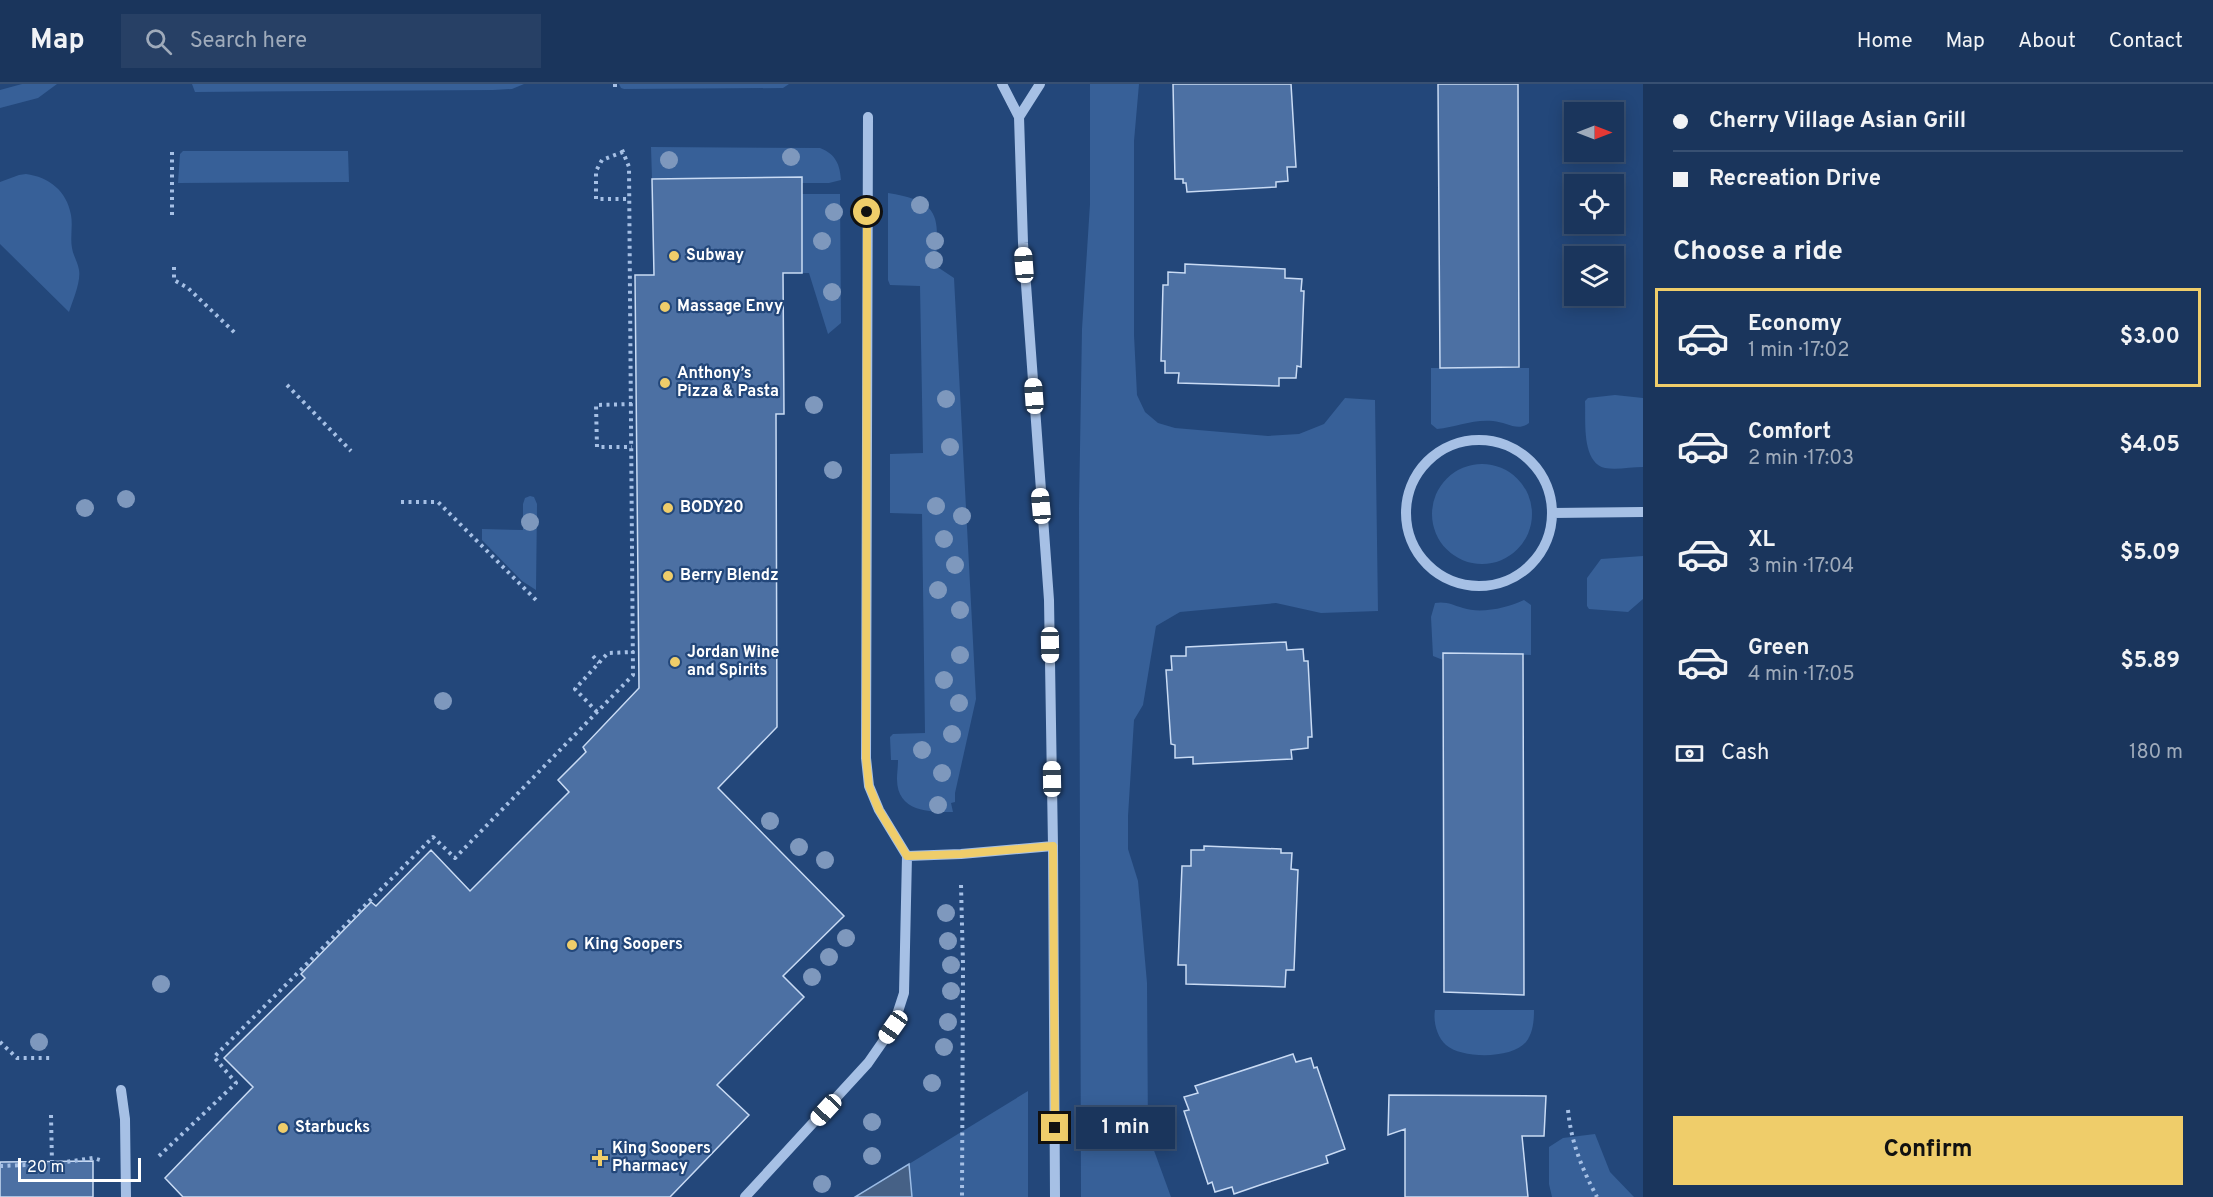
<!DOCTYPE html>
<html lang="en">
<head>
<meta charset="utf-8">
<style>
  :root { --surface:#1a355c; --page:#274065; --text:#f1f3f6; --muted:#9fabbb; --line:#385072; --accent:#efcd6a }
  body { margin:0; font-family:Overpass,sans-serif; background:var(--page); color:var(--text); height:100vh; display:flex; flex-direction:column; font-size:22px; white-space:nowrap }
  * { box-sizing:border-box; margin:0 }
  p { font-size:20px; color:var(--muted) }
  .icon { flex:none; width:33px; height:33px; fill:none; stroke:currentColor; stroke-width:2; stroke-linecap:round; stroke-linejoin:round }
  .map { position:relative; flex:1; overflow:hidden }
  .panel { display:flex; flex-direction:column; background:var(--surface); width:570px }
  .panel>* { flex:none }
  .hud { display:grid; align-content:center; height:132px; padding:0 30px; background:var(--surface) }
  .needle { width:39px; rotate:90deg }
  .controls { position:absolute; left:1564px; top:18px; display:grid; gap:12px }
  .controls a { display:grid; place-items:center; width:60px; height:60px; border-radius:0px; background:var(--surface); box-shadow:0 3px 15px #0003,0 0 0 2px var(--line); font-size:30px }
  .scale { position:absolute; left:18px; bottom:15px; width:123px; box-sizing:border-box; padding-left:6px; border:3px solid #fff; border-top:0; font-size:16px; line-height:21px; white-space:nowrap; color:#fff; -webkit-text-stroke:4px #23477a; paint-order:stroke }
  .end { position:absolute; width:27px; height:27px; margin:-14px; border:8px solid #efcd6a; background:#111; box-shadow:0 0 0 3px #111 }
  .from { border-radius:50% }
  .bubble { position:absolute; height:42px; border-radius:0px; background:var(--surface); box-shadow:0 3px 15px #0003,0 0 0 2px var(--line); font-size:20px; font-weight:700; line-height:42px; text-align:center }
  .car { position:absolute; width:18px; height:36px; margin:-18px -9px; border-radius:8px; box-shadow:0 0 4px 2px #0007; background:linear-gradient(#fff 24%,#345 0 40%,#fff 0 76%,#345 0 86%,#fff 0) }
  .hud b { display:flex; align-items:center; gap:21px; height:57px; font-size:22px }
  .hud b+b { border-top:2px solid var(--line) }
  .hud i { width:15px; height:15px; background:var(--text) }
  ul { padding:0; list-style:none }
  li { display:flex; align-items:center; gap:18px; height:99px; margin:0 12px 9px; padding:0 18px; border:3px solid transparent; border-radius:0px }
  li div { flex:1 }
  li b { display:block; font-size:22px }
  li em { font-style:normal; font-weight:700 }
  li.on { border-color:var(--accent) }
  li>.icon { width:54px; height:54px; stroke-width:1.5 }
  h2 { padding:0 30px; font-size:27px; line-height:72px }
  .pay { display:flex; align-items:center; gap:15px; height:66px; padding:0 30px; font-size:22px }
  .pay p { margin-inline-start:auto }
  .action { display:flex; gap:12px; margin-top:auto; padding:12px 30px }
  .action a { flex:1; height:69px; border-radius:0px; background:var(--accent); color:#111; font-size:24px; font-weight:700; line-height:69px; text-align:center }
  header { display:flex; align-items:center; gap:36px; box-sizing:border-box; height:84px; padding:0 30px; background:var(--surface); border-bottom:2px solid var(--line) }
  header strong { font-size:28px }
  nav { display:flex; gap:33px; margin-inline-start:auto; font-size:21px }
  .search { width:420px; height:54px; background:var(--page); display:flex; align-items:center; gap:15px; box-sizing:border-box; padding:0 21px; border-radius:0px; color:var(--muted); font-size:22px }
  main { display:flex; flex:1; min-height:0 }
  .map>svg:first-child { display:block }
  .green { fill:#376098 }
  .water { fill:#466186; stroke:#9abbe5; stroke-width:1.5 }
  .building { fill:#4c70a3; stroke:#c9dbf4; stroke-width:1.5 }
  .lines { fill:none; stroke-linecap:round; stroke-linejoin:round }
  .path { stroke:#a6c0e5; stroke-width:4; stroke-dasharray:3 4.5; stroke-linecap:butt }
  .minor { stroke:#a6c0e5; stroke-width:10 }
  .tree { fill:#7e98bd }
  .route { stroke:#efcd6a; stroke-width:8 }
  .poi-dot { fill:#efcd6a; stroke:#23477a; stroke-width:2 }
  .labels { text-anchor:middle; dominant-baseline:central; stroke-width:4.5; stroke-linejoin:round; paint-order:stroke }
  .poi-label { font-size:16px; font-weight:bold; fill:#fff; stroke:#23477a; text-anchor:start }
</style>
</head>
<body>
<header>
<strong>Map</strong>
<div class="search"><svg class="icon" aria-label="search" viewBox="0 0 24 24"><circle cx="10" cy="10" r="6"/><path d="M15 15l6 6"/></svg>Search here</div>
<nav><a>Home</a><a>Map</a><a>About</a><a>Contact</a></nav>
</header>
<main>
<div class="map">
<svg width="1643" height="1113" viewBox="0 0 1643 1113">
  <rect width="100%" height="100%" fill="#23477a"/>
  <path class="green" d="M 22,0 L 57,0 L 38,14 L 0,24 L 0,6 Z
    M 192,0 L 524,0 L 512,5 L 493,6 L 195,8 Z
    M 619,0 L 789,0 L 783,4 L 624,5 L 621,4 Z
    M 1090,0 L 1139,0 L 1134,57 L 1134,251 L 1137,311 L 1145,328 L 1158,339 L 1175,344 L 1268,352 L 1299,350 L 1324,340 L 1345,314 L 1375,316 L 1378,527 L 1321,529 L 1276,519 L 1180,528 L 1156,542 L 1143,621 L 1134,636 L 1128,732 L 1128,765 L 1138,797 L 1147,899 L 1148,1050 L 1171,1113 L 1081,1113 L 1079,424 L 1082,245 L 1090,120 Z
    M 651,63 L 820,64 C 836,70 840,81 841,96 L 829,99 L 802,99 L 801,93 L 652,95 Z
    M 183,67 L 348,67 L 349,98 L 178,99 L 180,70 Z
    M 26,90 C 49,93 67,107 71,131 C 73,142 70,153 72,164 C 73,171 78,179 79,186 C 81,198 73,216 69,228 L 0,160 L 0,98 L 19,91 Z
    M 888,109 C 943,118 938,133 936,182 L 954,194 L 976,615 L 955,709 L 955,718 L 951,719 L 953,728 C 929,728 897,728 897,695 C 897,689 898,684 898,676 L 891,676 L 890,653 L 893,650 L 925,649 L 922,430 L 890,429 L 890,370 L 923,369 L 920,202 L 890,201 L 888,196 Z
    M 802,110 L 840,110 L 841,239 L 828,250 L 809,189 L 802,189 Z
    M 1431,284 L 1529,284 L 1529,339 C 1518,348 1506,338 1493,337 C 1473,335 1456,343 1437,345 L 1431,340 Z
    M 1615,311 L 1643,314 L 1643,383 C 1631,383 1617,386 1605,384 C 1581,378 1586,336 1585,317 L 1588,314 Z
    M1432 430a50 50 0 1 1 100 0a50 50 0 1 1-100 0Z
    M 530,412 L 534,413 L 537,420 L 536,506 L 522,497 L 482,456 L 482,445 L 523,446 L 523,420 L 525,414 Z
    M 1643,472 L 1643,515 L 1628,528 L 1589,525 L 1587,522 L 1587,494 L 1601,475 Z
    M 1524,516 L 1531,521 L 1531,571 L 1443,569 L 1443,576 L 1433,572 L 1431,533 L 1435,519 C 1446,517 1453,521 1463,524 C 1480,530 1508,524 1524,516 Z
    M 1435,926 L 1534,926 C 1534,937 1533,949 1526,958 C 1512,975 1462,975 1446,961 C 1437,953 1433,938 1435,926 Z
    M 1028,1007 L 1028,1113 L 855,1113 Z
    M 1595,1050 L 1610,1088 L 1634,1113 L 1552,1113 L 1549,1100 L 1549,1063 L 1563,1054 Z"/>
  <path class="water" d="M 909,1080 L 912,1113 L 855,1113 Z"/>
  <path class="building" d="M 1173,0 L 1291,0 L 1296,83 L 1287,83 L 1288,97 L 1276,98 L 1276,103 L 1187,108 L 1186,99 L 1183,99 L 1183,95 L 1175,95 Z
    M 1438,0 L 1518,0 L 1519,283 L 1440,284 Z
    M 802,93 L 802,189 L 783,189 L 784,330 L 776,330 L 777,643 L 718,704 L 844,832 L 783,892 L 804,913 L 717,1001 L 749,1031 L 670,1113 L 183,1113 L 165,1094 L 253,1003 L 224,974 L 305,894 L 301,890 L 371,818 L 376,822 L 431,766 L 470,807 L 569,708 L 558,696 L 586,668 L 583,663 L 639,604 L 635,191 L 654,191 L 652,95 Z
    M 1185,180 L 1285,185 L 1285,194 L 1302,195 L 1301,207 L 1304,207 L 1301,283 L 1297,282 L 1296,294 L 1279,294 L 1279,302 L 1178,299 L 1179,289 L 1165,289 L 1165,277 L 1161,277 L 1163,201 L 1168,201 L 1168,188 L 1185,189 Z
    M 1286,558 L 1287,566 L 1303,565 L 1304,577 L 1308,577 L 1312,653 L 1308,653 L 1308,664 L 1291,666 L 1292,675 L 1193,680 L 1193,673 L 1175,674 L 1175,661 L 1171,660 L 1166,586 L 1172,586 L 1171,572 L 1186,572 L 1186,563 Z
    M 1443,569 L 1523,570 L 1524,911 L 1444,908 Z
    M 1204,762 L 1281,765 L 1281,769 L 1292,769 L 1291,785 L 1298,786 L 1294,886 L 1286,886 L 1285,903 L 1186,900 L 1186,881 L 1178,881 L 1182,782 L 1191,782 L 1191,766 L 1204,766 Z
    M 1293,970 L 1296,978 L 1311,974 L 1314,984 L 1317,983 L 1345,1065 L 1326,1072 L 1328,1079 L 1263,1100 L 1234,1110 L 1232,1103 L 1215,1108 L 1212,1098 L 1208,1100 L 1184,1027 L 1189,1026 L 1184,1013 L 1198,1009 L 1195,1002 Z
    M 1389,1011 L 1546,1012 L 1544,1052 L 1522,1052 L 1528,1113 L 1405,1113 L 1405,1045 L 1388,1051 Z
    M 93,1077 L 93,1113 L 0,1113 L 0,1078 Z"/>
  <g class="lines">
    <path class="path" d="M 615,0 L 615,6
      M 172,68 L 172,134
      M 623,68 L 602,76 L 596,87 L 596,115 L 629,115
      M 174,183 L 174,196 L 188,204 L 235,249
      M 287,301 L 351,367
      M 632,320 L 596,321 L 597,363 L 632,363
      M 401,418 L 438,418 L 539,519
      M 593,572 L 599,579
      M 597,628 L 575,605 L 608,569 L 634,568
      M 961,801 L 963,881 L 962,1113
      M 0,958 L 17,974 L 51,974
      M 1568,1026 C 1571,1058 1582,1085 1597,1113
      M 51,1031 L 52,1080
      M 159,1072 L 236,999 L 214,973 L 433,753 L 455,774 L 633,591 L 629,83 L 621,63
      M 0,1082 L 52,1080 L 93,1074 L 100,1076"/>
    <path class="minor" d="M 1002,0 L 1019,33 L 1023,159 L 1049,516 L 1053,762 L 1055,1113
      M 868,33 L 866,674 L 869,702 L 879,726 L 907,772
      M 1019,33 L 1040,0
      M1406 429a73 73 0 1 1 146 0a73 73 0 1 1-146 0Z
      M 1552,429 L 1643,428
      M 121,1006 L 125,1035 L 126,1113
      M 745,1113 L 868,979 L 893,943 L 904,909 L 907,772 L 961,770 L 1053,762"/>
  </g>
  <g class="tree">
    <circle cx="791" cy="73" r="9"/>
    <circle cx="669" cy="76" r="9"/>
    <circle cx="920" cy="121" r="9"/>
    <circle cx="834" cy="128" r="9"/>
    <circle cx="822" cy="157" r="9"/>
    <circle cx="935" cy="157" r="9"/>
    <circle cx="934" cy="176" r="9"/>
    <circle cx="832" cy="208" r="9"/>
    <circle cx="946" cy="315" r="9"/>
    <circle cx="814" cy="321" r="9"/>
    <circle cx="950" cy="363" r="9"/>
    <circle cx="833" cy="386" r="9"/>
    <circle cx="126" cy="415" r="9"/>
    <circle cx="936" cy="422" r="9"/>
    <circle cx="85" cy="424" r="9"/>
    <circle cx="962" cy="432" r="9"/>
    <circle cx="530" cy="438" r="9"/>
    <circle cx="944" cy="455" r="9"/>
    <circle cx="955" cy="481" r="9"/>
    <circle cx="938" cy="506" r="9"/>
    <circle cx="960" cy="526" r="9"/>
    <circle cx="960" cy="571" r="9"/>
    <circle cx="944" cy="596" r="9"/>
    <circle cx="443" cy="617" r="9"/>
    <circle cx="959" cy="619" r="9"/>
    <circle cx="952" cy="650" r="9"/>
    <circle cx="922" cy="666" r="9"/>
    <circle cx="942" cy="689" r="9"/>
    <circle cx="938" cy="721" r="9"/>
    <circle cx="770" cy="737" r="9"/>
    <circle cx="799" cy="763" r="9"/>
    <circle cx="825" cy="776" r="9"/>
    <circle cx="946" cy="829" r="9"/>
    <circle cx="846" cy="854" r="9"/>
    <circle cx="948" cy="857" r="9"/>
    <circle cx="829" cy="873" r="9"/>
    <circle cx="951" cy="881" r="9"/>
    <circle cx="812" cy="893" r="9"/>
    <circle cx="161" cy="900" r="9"/>
    <circle cx="951" cy="907" r="9"/>
    <circle cx="948" cy="938" r="9"/>
    <circle cx="39" cy="958" r="9"/>
    <circle cx="944" cy="963" r="9"/>
    <circle cx="932" cy="999" r="9"/>
    <circle cx="872" cy="1038" r="9"/>
    <circle cx="872" cy="1072" r="9"/>
    <circle cx="822" cy="1100" r="9"/>
  </g>
  <g class="lines">
    <path class="route" d="M 867,128 L 866,674 L 869,702 L 879,726 L 907,772 L 961,770 L 1053,762 L 1055,1044"/>
  </g>
  <g class="poi-dot">
    <circle cx="674" cy="172" r="6"/>
    <circle cx="665" cy="223" r="6"/>
    <circle cx="665" cy="299" r="6"/>
    <circle cx="668" cy="424" r="6"/>
    <circle cx="668" cy="492" r="6"/>
    <circle cx="675" cy="578" r="6"/>
    <circle cx="572" cy="861" r="6"/>
    <circle cx="283" cy="1044" r="6"/>
    <path d="M597 1065h6v6h6v6h-6v6h-6v-6h-6v-6h6z"/>
  </g>
  <g class="labels">
    <g class="poi-label">
      <text x="686" y="172">Subway</text>
      <text x="677" y="223">Massage Envy</text>
      <text x="677" y="290">Anthony’s<tspan x="677" dy="18">Pizza &amp; Pasta</tspan></text>
      <text x="680" y="424">BODY20</text>
      <text x="680" y="492">Berry Blendz</text>
      <text x="687" y="569">Jordan Wine<tspan x="687" dy="18">and Spirits</tspan></text>
      <text x="584" y="861">King Soopers</text>
      <text x="295" y="1044">Starbucks</text>
      <text x="612" y="1065">King Soopers<tspan x="612" dy="18">Pharmacy</tspan></text>
    </g>
  </g>
</svg>
<div class="controls">
<a><svg class="needle" viewBox="-14 -14 28 28"><path d="M0-13l5 13h-10z" fill="#e53935"/><path d="M0 13l5-13h-10z" fill="#9fabbb"/></svg></a>
<a><svg class="icon" aria-label="locate" viewBox="0 0 24 24"><circle cx="12" cy="12" r="6"/><path d="M12 2v4M12 18v4M2 12h4M18 12h4"/></svg></a>
<a><svg class="icon" aria-label="layers" viewBox="0 0 24 24"><path d="M12 4l9 5-9 5-9-5zM3 14l9 5 9-5"/></svg></a>
</div>
<div class="scale">20 m</div>
<i class="end from" style="left:867px;top:128px"></i>
<i class="end" style="left:1055px;top:1044px"></i>
<div class="bubble" style="left:1076px;top:1023px;width:99px">1 min</div>
<i class="car" style="left:1024px;top:181px;rotate:356deg"></i>
<i class="car" style="left:1034px;top:312px;rotate:356deg"></i>
<i class="car" style="left:1041px;top:422px;rotate:355deg"></i>
<i class="car" style="left:1050px;top:561px;rotate:179deg"></i>
<i class="car" style="left:1052px;top:695px;rotate:359deg"></i>
<i class="car" style="left:893px;top:943px;rotate:215deg"></i>
<i class="car" style="left:826px;top:1026px;rotate:223deg"></i>
</div>
<section class="panel">
<div class="hud">
<b><i class="from"></i>Cherry Village Asian Grill</b>
<b><i></i>Recreation Drive</b>
</div>
<h2>Choose a ride</h2>
<ul>
<li class="on"><svg class="icon" aria-label="car" viewBox="0 0 24 24"><path d="M5 17H2v-5l4-1 3-4h7l3 4 3 1v5h-3M9 17h6M6 11h13"/><circle cx="7" cy="17" r="2"/><circle cx="17" cy="17" r="2"/></svg><div><b>Economy</b><p>1 min · 17:02</p></div><em>$3.00</em></li>
<li><svg class="icon" aria-label="car" viewBox="0 0 24 24"><path d="M5 17H2v-5l4-1 3-4h7l3 4 3 1v5h-3M9 17h6M6 11h13"/><circle cx="7" cy="17" r="2"/><circle cx="17" cy="17" r="2"/></svg><div><b>Comfort</b><p>2 min · 17:03</p></div><em>$4.05</em></li>
<li><svg class="icon" aria-label="car" viewBox="0 0 24 24"><path d="M5 17H2v-5l4-1 3-4h7l3 4 3 1v5h-3M9 17h6M6 11h13"/><circle cx="7" cy="17" r="2"/><circle cx="17" cy="17" r="2"/></svg><div><b>XL</b><p>3 min · 17:04</p></div><em>$5.09</em></li>
<li><svg class="icon" aria-label="car" viewBox="0 0 24 24"><path d="M5 17H2v-5l4-1 3-4h7l3 4 3 1v5h-3M9 17h6M6 11h13"/><circle cx="7" cy="17" r="2"/><circle cx="17" cy="17" r="2"/></svg><div><b>Green</b><p>4 min · 17:05</p></div><em>$5.89</em></li>
</ul>
<div class="pay"><svg class="icon" aria-label="cash" viewBox="0 0 24 24"><path d="M3 7h18v10H3z"/><circle cx="12" cy="12" r="2"/></svg>Cash<p>180 m</p></div>
<div class="action"><a>Confirm</a></div>
</section>
</main>
</body>
</html>
